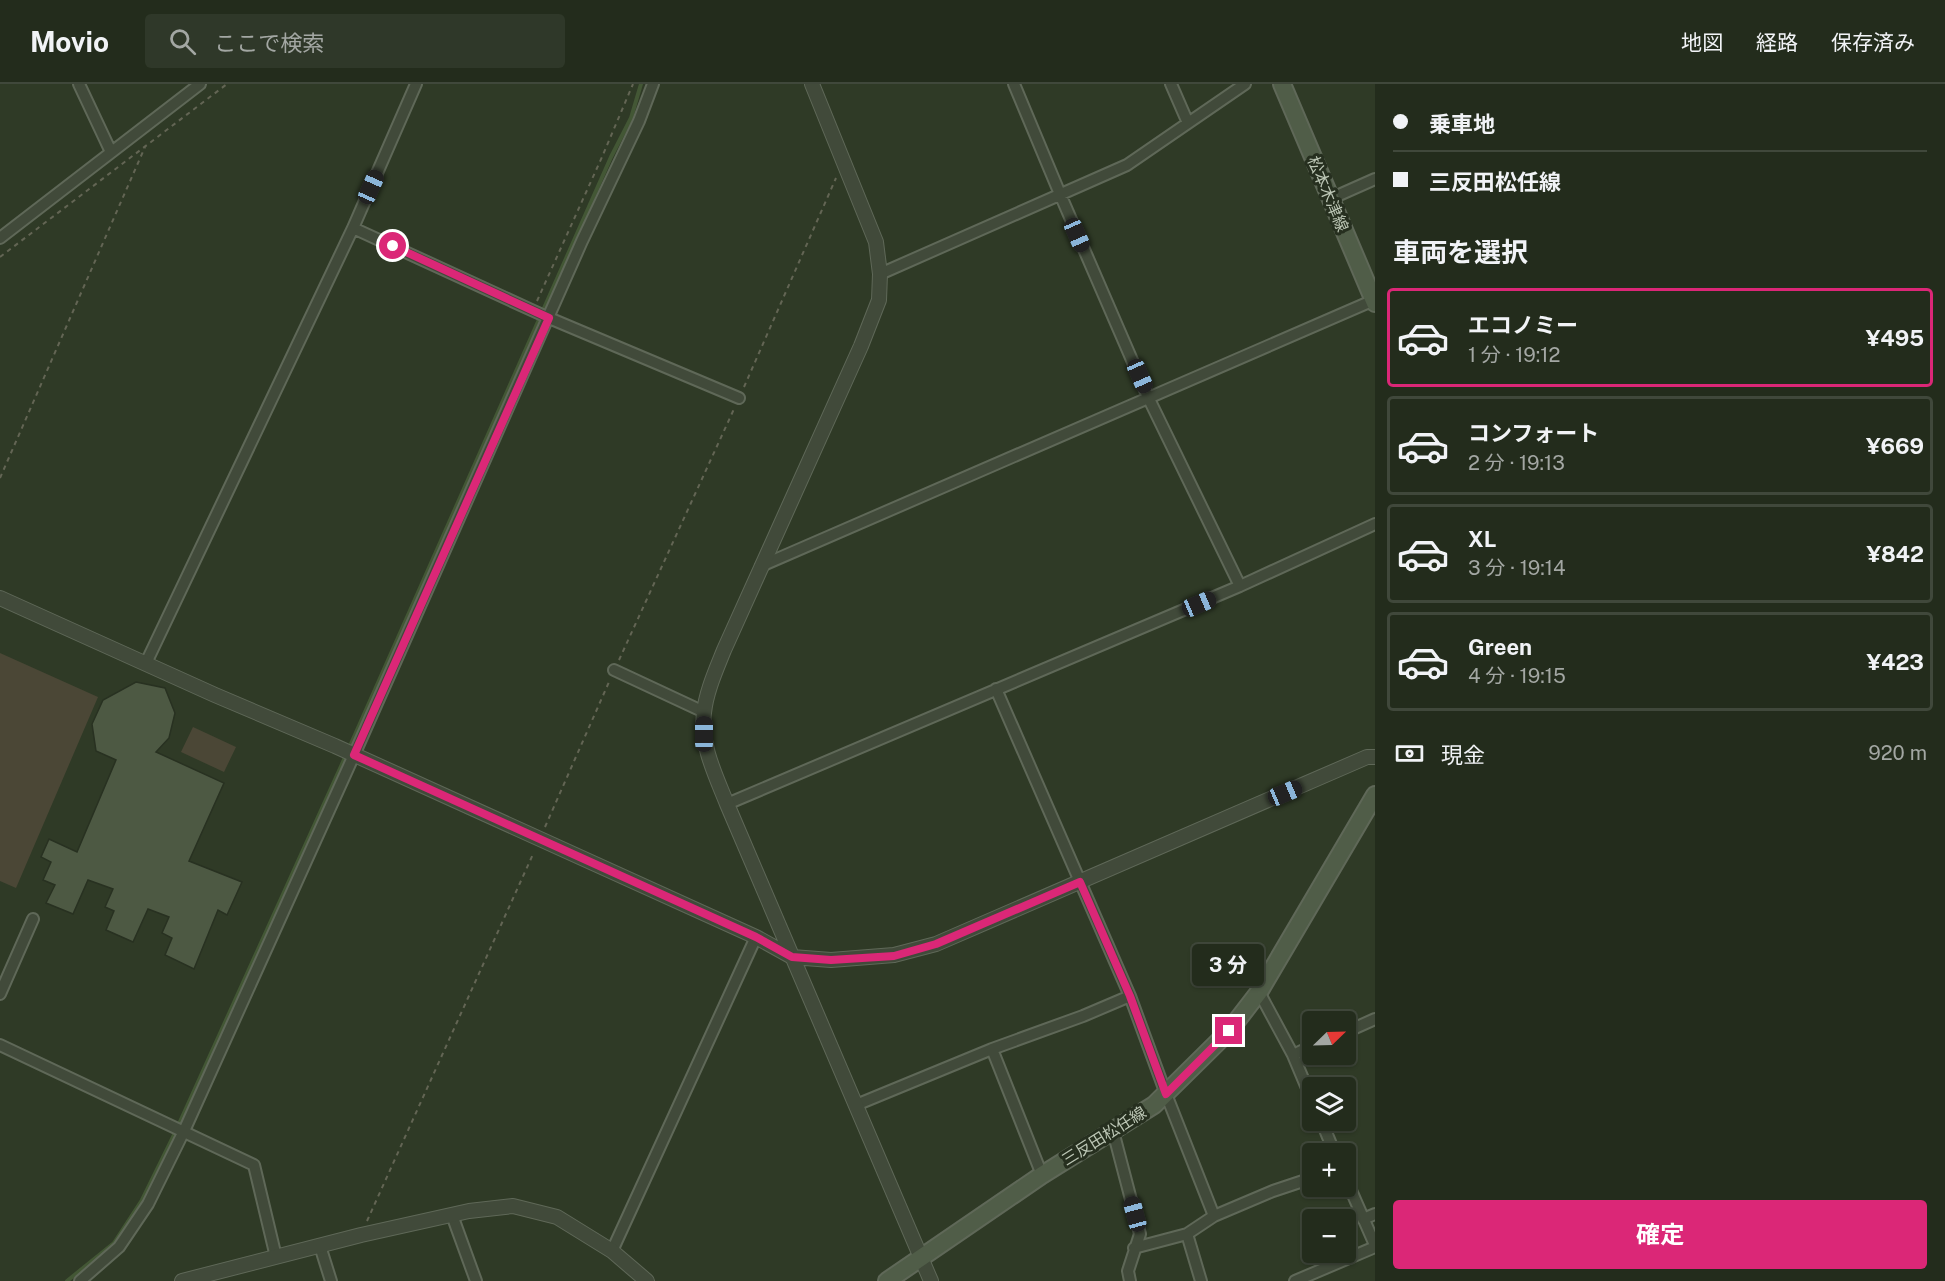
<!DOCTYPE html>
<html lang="ja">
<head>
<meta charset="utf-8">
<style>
  :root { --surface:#232c1c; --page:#2f3829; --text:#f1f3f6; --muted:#a3a7a3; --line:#40483b; --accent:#db2777 }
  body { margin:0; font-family:"Public Sans","Noto Sans JP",sans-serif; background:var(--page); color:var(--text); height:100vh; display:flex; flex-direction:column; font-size:22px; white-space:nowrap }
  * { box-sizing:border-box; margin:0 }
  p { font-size:20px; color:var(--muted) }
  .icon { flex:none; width:33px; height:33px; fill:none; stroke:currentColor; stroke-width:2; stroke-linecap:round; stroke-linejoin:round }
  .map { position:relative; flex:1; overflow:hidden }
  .sheet { display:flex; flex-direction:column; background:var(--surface); width:570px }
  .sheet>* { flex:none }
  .hud { display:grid; align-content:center; height:132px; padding:0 18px; background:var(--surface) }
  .needle { width:39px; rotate:67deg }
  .tools { position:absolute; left:1302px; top:927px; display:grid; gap:12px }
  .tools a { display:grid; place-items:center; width:54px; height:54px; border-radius:6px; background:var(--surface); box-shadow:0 2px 4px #0004,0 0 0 2px var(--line); font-size:30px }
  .end { position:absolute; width:27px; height:27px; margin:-14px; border:8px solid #db2777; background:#fff; box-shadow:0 0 0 3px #fff }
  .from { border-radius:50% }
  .bubble { position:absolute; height:42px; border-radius:6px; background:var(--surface); box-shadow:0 2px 4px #0004,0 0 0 2px var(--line); font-size:20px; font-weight:700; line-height:42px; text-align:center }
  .car { position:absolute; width:18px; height:36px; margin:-18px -9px; border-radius:8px; box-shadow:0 0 4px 2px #0007; background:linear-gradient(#222 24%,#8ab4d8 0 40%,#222 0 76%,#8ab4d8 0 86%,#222 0) }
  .hud b { display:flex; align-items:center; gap:21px; height:57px; font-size:22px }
  .hud b+b { border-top:2px solid var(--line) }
  .hud i { width:15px; height:15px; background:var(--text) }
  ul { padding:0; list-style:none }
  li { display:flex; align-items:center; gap:18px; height:99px; margin:0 12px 9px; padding:0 6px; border:3px solid var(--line); border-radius:6px }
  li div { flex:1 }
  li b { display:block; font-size:22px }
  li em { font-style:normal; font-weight:700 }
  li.current { border-color:var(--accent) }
  li>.icon { width:54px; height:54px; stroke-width:1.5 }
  h2 { padding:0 18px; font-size:27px; line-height:72px }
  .pay { display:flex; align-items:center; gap:15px; height:66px; padding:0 18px; font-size:22px }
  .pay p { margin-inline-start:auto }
  .primary-button { display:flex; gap:12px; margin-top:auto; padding:12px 18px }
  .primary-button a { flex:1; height:69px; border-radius:6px; background:var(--accent); color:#fff; font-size:24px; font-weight:700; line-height:69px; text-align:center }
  header { display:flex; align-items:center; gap:36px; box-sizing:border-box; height:84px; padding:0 30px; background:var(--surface); border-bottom:2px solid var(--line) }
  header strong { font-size:28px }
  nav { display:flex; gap:33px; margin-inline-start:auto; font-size:21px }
  .search { width:420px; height:54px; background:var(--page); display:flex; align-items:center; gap:15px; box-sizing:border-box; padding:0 21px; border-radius:6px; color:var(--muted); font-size:22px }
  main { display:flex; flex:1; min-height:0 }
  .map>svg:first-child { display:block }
  .green { fill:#4b4736 }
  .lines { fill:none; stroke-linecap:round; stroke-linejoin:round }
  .stream { stroke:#435735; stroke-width:4 }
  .building { fill:#4d5943; stroke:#283121; stroke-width:1.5 }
  .minor-casing { stroke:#5f6858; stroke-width:14 }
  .tertiary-casing { stroke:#5f6858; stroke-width:16 }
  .secondary-casing { stroke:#5f6858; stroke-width:20 }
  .path { stroke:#636554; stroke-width:2; stroke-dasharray:4.5 4.5; stroke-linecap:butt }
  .minor { stroke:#414a3a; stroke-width:10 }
  .tertiary { stroke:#414a3a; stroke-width:14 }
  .secondary { stroke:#505d48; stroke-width:16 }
  .route { stroke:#db2777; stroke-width:8 }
  .labels { text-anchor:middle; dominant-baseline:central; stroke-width:6; stroke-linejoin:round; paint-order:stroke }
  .street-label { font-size:16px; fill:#bcc6b5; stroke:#262f1f }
</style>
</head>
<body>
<header>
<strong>Movio</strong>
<div class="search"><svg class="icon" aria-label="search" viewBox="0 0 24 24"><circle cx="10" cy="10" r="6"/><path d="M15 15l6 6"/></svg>ここで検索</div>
<nav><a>地図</a><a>経路</a><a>保存済み</a></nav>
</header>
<main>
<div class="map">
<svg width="1375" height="1197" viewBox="0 0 1375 1197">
  <rect width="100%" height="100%" fill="#2f3a26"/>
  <path class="green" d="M 0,569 L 98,613 L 16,804 L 0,797 Z
    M 193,643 L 236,663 L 224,688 L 181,668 Z"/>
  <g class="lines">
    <path class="stream" d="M 67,1197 L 114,1159 L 142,1116 L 174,1051 L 342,680 L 611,73 L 631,34 L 641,0"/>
  </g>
  <path class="building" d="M 136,598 L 165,604 L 175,629 L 169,654 L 156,668 L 224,699 L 189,777 L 242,798 L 227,831 L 218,826 L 194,885 L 165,871 L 172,854 L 162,849 L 169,833 L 148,825 L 133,858 L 106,846 L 114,827 L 105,823 L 113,805 L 88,796 L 73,830 L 46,819 L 55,801 L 43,796 L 51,778 L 41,773 L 49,755 L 77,768 L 116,676 L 96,667 L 92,640 L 103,616 Z"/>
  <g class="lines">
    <defs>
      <path id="minor" d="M 79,0 L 111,68
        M 1014,0 L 1060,110 L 1148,313 L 1240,502
        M 1171,0 L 1188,39
        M 1330,115 L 1375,95
        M 353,144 L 549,234 L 739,314
        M 0,154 L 200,0
        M 880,190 L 1127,81 L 1245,0
        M 761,482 L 1374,216
        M 146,579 L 353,144 L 416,0
        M 614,586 L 704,628
        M 996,605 L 1130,912 L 1166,1010 L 1214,1132
        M 727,720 L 1240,502 L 1375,440
        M 1259,908 L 1293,971 L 1312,1016
        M 0,910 L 33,835
        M 1346,948 L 1375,935
        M 0,961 L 254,1081 L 276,1173
        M 992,965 L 1042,1091
        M 1293,971 L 1312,962
        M 856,1021 L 992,965 L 1083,932 L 1130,912
        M 1321,1036 L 1335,1070
        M 1113,1047 L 1140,1150 L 1128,1187 L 1130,1197
        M 1346,1095 L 1375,1161
        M 452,1131 L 476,1197
        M 1363,1135 L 1375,1130
        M 1187,1150 L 1201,1197
        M 320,1162 L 331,1197
        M 1134,1164 L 1187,1150 L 1214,1132 L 1273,1107 L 1312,1094
        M 612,1167 L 756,853
        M 80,1197 L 119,1163 L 148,1120 L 184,1047 L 354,671 L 582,157 L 639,37 L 653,0
        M 1295,1197 L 1375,1163"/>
      <path id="tertiary" d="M 812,0 L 876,158 L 880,190 L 879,216 L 861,262 L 724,566 C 716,586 706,608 704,629 C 700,661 716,692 727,720 L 931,1197
        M 0,514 L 215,611 L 335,662 L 756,853 L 792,873 L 831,876 L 894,871 L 936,860 L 1367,673 L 1375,673
        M 182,1197 L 361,1151 L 469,1127 L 513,1122 L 557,1133 L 612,1167 L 647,1197"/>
      <path id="secondary" d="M 1282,0 L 1375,219
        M 887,1197 L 1042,1091 L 1154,1021 L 1229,947 L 1259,908 L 1375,711"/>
    </defs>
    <use href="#minor" class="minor-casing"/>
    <use href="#tertiary" class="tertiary-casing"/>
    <use href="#secondary" class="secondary-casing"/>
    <path class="path" d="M 0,173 L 227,0
      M 537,217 L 602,73 L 633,0
      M 744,303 L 836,94
      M 0,394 L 145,63
      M 619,576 L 734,325
      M 545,743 L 609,598
      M 367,1137 L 534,768"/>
    <use href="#minor" class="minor"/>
    <use href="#tertiary" class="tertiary"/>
    <use href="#secondary" class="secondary"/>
  </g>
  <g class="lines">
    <path class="route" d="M 393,162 L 549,234 L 354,671 L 756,853 L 792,873 L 831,876 L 894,872 L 936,860 L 1080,798 L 1130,912 L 1166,1010 L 1229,947"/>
  </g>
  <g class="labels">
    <g class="street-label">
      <text transform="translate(1328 110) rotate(67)">松本木津線</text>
      <text transform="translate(1104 1052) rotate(-32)">三反田松任線</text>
    </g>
  </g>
</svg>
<div class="tools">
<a><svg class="needle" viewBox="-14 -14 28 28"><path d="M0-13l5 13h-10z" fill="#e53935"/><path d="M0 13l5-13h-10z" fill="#a3a7a3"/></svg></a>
<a><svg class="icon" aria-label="layers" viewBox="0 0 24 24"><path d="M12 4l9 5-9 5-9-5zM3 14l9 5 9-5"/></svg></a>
<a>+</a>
<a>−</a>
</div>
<i class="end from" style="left:393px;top:162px"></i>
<i class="end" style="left:1229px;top:947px"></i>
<div class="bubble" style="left:1192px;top:860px;width:72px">3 分</div>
<i class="car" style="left:371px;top:103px;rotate:24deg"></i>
<i class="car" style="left:1077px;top:151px;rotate:156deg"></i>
<i class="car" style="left:1140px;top:292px;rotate:156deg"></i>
<i class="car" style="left:1199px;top:520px;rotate:67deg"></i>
<i class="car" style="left:704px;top:650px;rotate:0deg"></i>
<i class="car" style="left:1285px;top:709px;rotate:67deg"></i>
<i class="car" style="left:1135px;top:1130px;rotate:345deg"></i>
</div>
<section class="sheet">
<div class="hud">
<b><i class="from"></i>乗車地</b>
<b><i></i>三反田松任線</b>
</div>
<h2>車両を選択</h2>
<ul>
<li class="current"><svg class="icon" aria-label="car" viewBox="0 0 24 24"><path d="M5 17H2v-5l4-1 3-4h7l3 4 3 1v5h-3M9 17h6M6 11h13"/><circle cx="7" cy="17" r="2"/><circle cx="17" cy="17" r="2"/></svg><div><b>エコノミー</b><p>1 分 · 19:12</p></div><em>¥495</em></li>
<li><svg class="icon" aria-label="car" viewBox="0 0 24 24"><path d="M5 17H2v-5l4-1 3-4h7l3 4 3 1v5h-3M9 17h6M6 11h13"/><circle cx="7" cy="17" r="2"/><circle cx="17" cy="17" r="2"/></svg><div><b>コンフォート</b><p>2 分 · 19:13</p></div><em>¥669</em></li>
<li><svg class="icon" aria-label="car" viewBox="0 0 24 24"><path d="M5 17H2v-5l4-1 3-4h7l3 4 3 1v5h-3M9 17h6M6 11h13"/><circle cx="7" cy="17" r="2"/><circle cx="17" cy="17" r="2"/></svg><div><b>XL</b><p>3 分 · 19:14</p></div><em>¥842</em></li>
<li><svg class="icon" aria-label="car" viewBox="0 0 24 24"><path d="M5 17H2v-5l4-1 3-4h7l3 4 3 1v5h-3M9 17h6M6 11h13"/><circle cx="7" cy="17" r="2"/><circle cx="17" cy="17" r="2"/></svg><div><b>Green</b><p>4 分 · 19:15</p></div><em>¥423</em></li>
</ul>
<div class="pay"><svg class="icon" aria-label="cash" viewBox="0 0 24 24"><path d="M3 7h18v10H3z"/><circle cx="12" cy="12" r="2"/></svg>現金<p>920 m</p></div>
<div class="primary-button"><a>確定</a></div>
</section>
</main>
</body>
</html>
